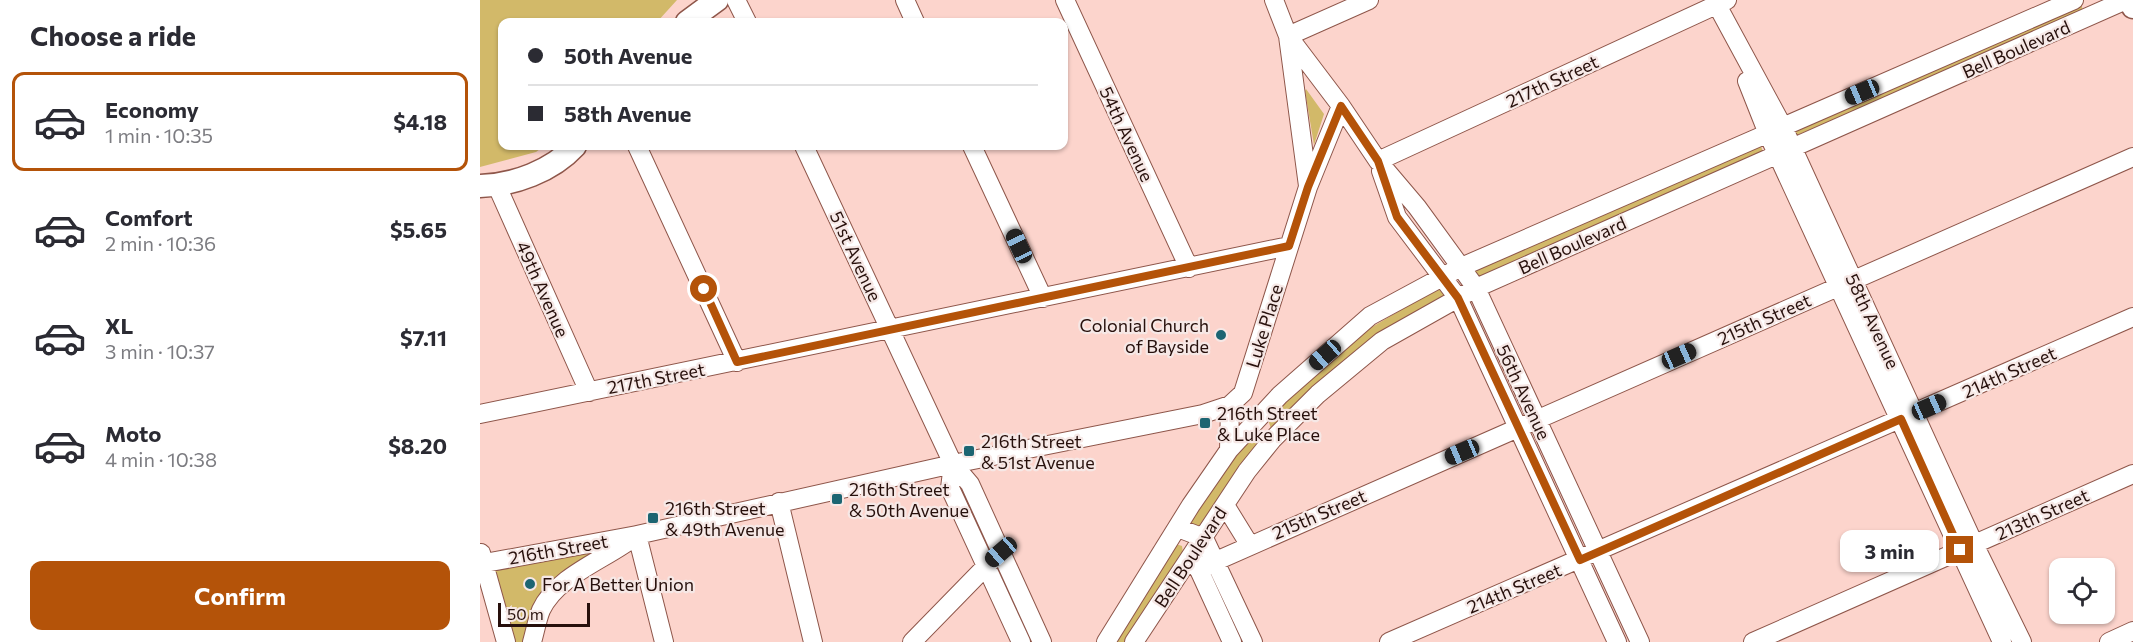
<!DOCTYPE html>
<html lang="en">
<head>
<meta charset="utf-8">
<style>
  :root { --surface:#fff; --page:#f2f2f3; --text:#2b2b33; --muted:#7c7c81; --line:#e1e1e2; --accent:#b45309 }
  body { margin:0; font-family:Commissioner,sans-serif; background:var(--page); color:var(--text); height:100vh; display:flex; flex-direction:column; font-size:22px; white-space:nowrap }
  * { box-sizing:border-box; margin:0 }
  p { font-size:20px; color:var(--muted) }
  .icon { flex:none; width:33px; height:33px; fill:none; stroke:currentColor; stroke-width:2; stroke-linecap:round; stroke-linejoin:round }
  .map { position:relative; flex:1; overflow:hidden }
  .sheet { display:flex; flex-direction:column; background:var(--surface); width:480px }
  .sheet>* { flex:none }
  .top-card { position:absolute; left:18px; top:18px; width:570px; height:132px; border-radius:12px; box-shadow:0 2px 4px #0004; display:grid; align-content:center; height:132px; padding:0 30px; background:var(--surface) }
  .fabs { position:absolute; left:1569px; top:558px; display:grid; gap:12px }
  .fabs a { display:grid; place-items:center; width:66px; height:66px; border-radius:12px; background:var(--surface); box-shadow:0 2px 4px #0004; font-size:30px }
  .scale { position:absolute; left:18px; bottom:15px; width:92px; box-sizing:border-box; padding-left:6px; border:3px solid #27100c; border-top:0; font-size:16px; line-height:21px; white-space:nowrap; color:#27100c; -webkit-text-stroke:4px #f6e8e6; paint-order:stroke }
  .end { position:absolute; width:27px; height:27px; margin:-14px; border:8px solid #b45309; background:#fff; box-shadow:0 0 0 3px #fff }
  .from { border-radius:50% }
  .bubble { position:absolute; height:42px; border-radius:12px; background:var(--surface); box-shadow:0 2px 4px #0004; font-size:20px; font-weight:700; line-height:42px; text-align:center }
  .car { position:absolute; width:18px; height:36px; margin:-18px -9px; border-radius:8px; box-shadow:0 0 4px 2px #0007; background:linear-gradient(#222 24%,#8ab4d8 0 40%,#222 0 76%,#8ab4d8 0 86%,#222 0) }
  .top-card b { display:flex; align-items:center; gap:21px; height:57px; font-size:22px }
  .top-card b+b { border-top:2px solid var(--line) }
  .top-card i { width:15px; height:15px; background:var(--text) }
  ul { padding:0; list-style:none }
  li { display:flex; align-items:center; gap:18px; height:99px; margin:0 12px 9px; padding:0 18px; border:3px solid transparent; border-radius:12px }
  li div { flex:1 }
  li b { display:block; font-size:22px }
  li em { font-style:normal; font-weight:700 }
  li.on { border-color:var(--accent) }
  li>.icon { width:54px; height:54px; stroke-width:1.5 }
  h2 { padding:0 30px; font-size:27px; line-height:72px }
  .button { display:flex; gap:12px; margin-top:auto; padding:12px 30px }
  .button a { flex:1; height:69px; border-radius:12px; background:var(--accent); color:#fff; font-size:24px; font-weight:700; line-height:69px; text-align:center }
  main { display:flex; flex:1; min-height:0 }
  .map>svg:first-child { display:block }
  .green { fill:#d2b969 }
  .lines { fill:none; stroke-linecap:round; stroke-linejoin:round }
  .minor-casing { stroke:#8e564a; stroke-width:20 }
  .major-casing { stroke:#8e564a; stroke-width:25 }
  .minor { stroke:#fff; stroke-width:18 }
  .major { stroke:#fff; stroke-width:22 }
  .route { stroke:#b45309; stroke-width:8 }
  .poi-dot { fill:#1c6572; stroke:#f6e8e6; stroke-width:2 }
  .labels { text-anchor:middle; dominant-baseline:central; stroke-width:4.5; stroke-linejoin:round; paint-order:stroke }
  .street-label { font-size:18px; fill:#27100c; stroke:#f6e8e6 }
  .poi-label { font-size:18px; fill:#27100c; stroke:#f6e8e6; text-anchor:start }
</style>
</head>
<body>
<main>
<section class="sheet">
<h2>Choose a ride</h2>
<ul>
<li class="on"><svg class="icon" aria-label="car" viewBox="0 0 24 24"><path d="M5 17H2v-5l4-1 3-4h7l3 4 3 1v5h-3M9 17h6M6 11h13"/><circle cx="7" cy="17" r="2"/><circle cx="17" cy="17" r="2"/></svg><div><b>Economy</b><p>1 min · 10:35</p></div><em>$4.18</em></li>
<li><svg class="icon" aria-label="car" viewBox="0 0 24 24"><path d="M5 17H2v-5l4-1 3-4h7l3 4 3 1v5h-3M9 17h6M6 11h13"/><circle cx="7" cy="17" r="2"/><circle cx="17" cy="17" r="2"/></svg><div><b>Comfort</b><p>2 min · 10:36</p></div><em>$5.65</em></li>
<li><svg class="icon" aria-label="car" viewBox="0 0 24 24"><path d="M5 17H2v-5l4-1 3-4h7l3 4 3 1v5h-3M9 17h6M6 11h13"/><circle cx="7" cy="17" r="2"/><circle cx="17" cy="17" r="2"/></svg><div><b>XL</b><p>3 min · 10:37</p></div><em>$7.11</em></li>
<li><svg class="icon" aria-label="car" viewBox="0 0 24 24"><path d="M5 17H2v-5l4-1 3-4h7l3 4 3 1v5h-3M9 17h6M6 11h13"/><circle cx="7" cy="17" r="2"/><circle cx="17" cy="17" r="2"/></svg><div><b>Moto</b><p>4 min · 10:38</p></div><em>$8.20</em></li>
</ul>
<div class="button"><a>Confirm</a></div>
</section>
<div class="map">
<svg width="1653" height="642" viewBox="0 0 1653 642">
  <rect width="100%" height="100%" fill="#fcd4cc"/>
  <path class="green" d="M 0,0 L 197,0 L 177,22 L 22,22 L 22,146 L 64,146 L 56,152 L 0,167 Z
    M 1600,2 L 1605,15 L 1317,135 L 1315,130 Z
    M 826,89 L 844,114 L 834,145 L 825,91 Z
    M 1281,146 L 1283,152 L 998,278 L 991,270 Z
    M 963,285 L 965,296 L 791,429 L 787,416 L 882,333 Z
    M 778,430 L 782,438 L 716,530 L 708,531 L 715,507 L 739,474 Z
    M 157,535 L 77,586 L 52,642 L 26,642 L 4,563 Z
    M 696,544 L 702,546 L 703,553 L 648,642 L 632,642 Z"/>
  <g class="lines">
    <defs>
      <path id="minor" d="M 256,0 L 267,22
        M 425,0 L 435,22
        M 585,0 L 709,268
        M 794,0 L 808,36 L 861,106 L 898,161 L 937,207 L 996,288 L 1160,642
        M 1237,5 L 1303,127 L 1494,544 L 1542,642
        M 808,36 L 828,186
        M 808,36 L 889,0
        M 1267,81 L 1288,134 L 1522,642
        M 157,146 L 257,362
        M 324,146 L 473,464 L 490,484 L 562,642
        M 492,146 L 563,298
        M 898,161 L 1247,0
        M 901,171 L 917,217 L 978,298 L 1137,642
        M 17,186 L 109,392
        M 0,414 L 809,246
        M 749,450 L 750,405
        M 473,464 L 470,488 L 541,642
        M 299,502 L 333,642
        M 745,505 L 769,544
        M 698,528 L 724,538 L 773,642
        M 157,535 L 184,642
        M 1,553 L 26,642
        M 714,559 L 752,642
        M 0,564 L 157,535 L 473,464 L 723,414 L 750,405 L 763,393 L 828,187 L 861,106
        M 718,569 L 1653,157
        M 52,642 C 55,632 57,620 61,610 C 77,576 124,560 153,538
        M 432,642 L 515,557
        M 626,642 L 711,505 L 749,450 L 800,395 L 890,316 L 979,268 L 1594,0
        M 654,642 L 767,471 L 792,440 L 838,394 L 902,341 L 996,288 L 1646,0
        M 909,642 L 1653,317
        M 1273,642 L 1653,474
        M 1629,642 L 1653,631"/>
      <path id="major" d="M 1650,0 L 1653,7
        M 207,22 L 237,0
        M 0,186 C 34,185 72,171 95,146"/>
    </defs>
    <use href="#minor" class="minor-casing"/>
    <use href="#major" class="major-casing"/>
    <use href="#minor" class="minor"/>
    <use href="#major" class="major"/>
  </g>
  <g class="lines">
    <path class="route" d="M 224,289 L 257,362 L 809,246 L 828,187 L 861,106 L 898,161 L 917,217 L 978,298 L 1100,560 L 1421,419 L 1480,550"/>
  </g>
  <g class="poi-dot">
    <circle cx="741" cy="335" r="6"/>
    <rect x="719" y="417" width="12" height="12" rx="3"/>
    <rect x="483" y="445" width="12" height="12" rx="3"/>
    <rect x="351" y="493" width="12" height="12" rx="3"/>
    <rect x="167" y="512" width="12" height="12" rx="3"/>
    <circle cx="50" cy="584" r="6"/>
  </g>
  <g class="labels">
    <g class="street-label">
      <text transform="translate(1536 49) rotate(-24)">Bell Boulevard</text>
      <text transform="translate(1072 81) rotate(-25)">217th Street</text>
      <text transform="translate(647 134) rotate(65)">54th Avenue</text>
      <text transform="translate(1092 245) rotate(-24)">Bell Boulevard</text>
      <text transform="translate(376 256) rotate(65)">51st Avenue</text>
      <text transform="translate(63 289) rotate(66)">49th Avenue</text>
      <text transform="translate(1284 319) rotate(-24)">215th Street</text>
      <text transform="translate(1393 321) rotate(65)">58th Avenue</text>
      <text transform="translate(784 326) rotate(-73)">Luke Place</text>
      <text transform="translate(1529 372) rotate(-24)">214th Street</text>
      <text transform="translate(176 378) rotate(-11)">217th Street</text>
      <text transform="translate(1044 392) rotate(65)">56th Avenue</text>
      <text transform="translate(839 514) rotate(-23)">215th Street</text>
      <text transform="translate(1562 514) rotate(-24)">213th Street</text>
      <text transform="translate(78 549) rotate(-10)">216th Street</text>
      <text transform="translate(710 557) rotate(-57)">Bell Boulevard</text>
      <text transform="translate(1034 588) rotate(-23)">214th Street</text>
    </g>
    <g class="poi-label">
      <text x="729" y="325" text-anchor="end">Colonial Church<tspan x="729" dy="21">of Bayside</tspan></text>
      <text x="737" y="413">216th Street<tspan x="737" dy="21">&amp; Luke Place</tspan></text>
      <text x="501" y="441">216th Street<tspan x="501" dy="21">&amp; 51st Avenue</tspan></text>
      <text x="369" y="489">216th Street<tspan x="369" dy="21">&amp; 50th Avenue</tspan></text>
      <text x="185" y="508">216th Street<tspan x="185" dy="21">&amp; 49th Avenue</tspan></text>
      <text x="62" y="584">For A Better Union</text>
    </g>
  </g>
</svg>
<div class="fabs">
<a><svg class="icon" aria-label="locate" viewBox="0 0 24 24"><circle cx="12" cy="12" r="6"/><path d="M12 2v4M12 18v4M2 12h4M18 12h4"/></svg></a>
</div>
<div class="scale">50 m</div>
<i class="end from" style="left:224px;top:289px"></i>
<i class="end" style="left:1480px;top:550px"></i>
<div class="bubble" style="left:1360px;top:530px;width:99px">3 min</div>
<i class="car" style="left:1382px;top:92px;rotate:247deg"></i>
<i class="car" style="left:539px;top:246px;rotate:335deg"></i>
<i class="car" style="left:845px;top:355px;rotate:229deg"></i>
<i class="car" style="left:1199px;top:356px;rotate:66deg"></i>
<i class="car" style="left:1449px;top:407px;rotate:66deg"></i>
<i class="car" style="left:982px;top:452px;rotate:247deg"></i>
<i class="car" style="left:521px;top:552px;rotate:229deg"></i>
<div class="top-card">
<b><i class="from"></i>50th Avenue</b>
<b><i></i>58th Avenue</b>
</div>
</div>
</main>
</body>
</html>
